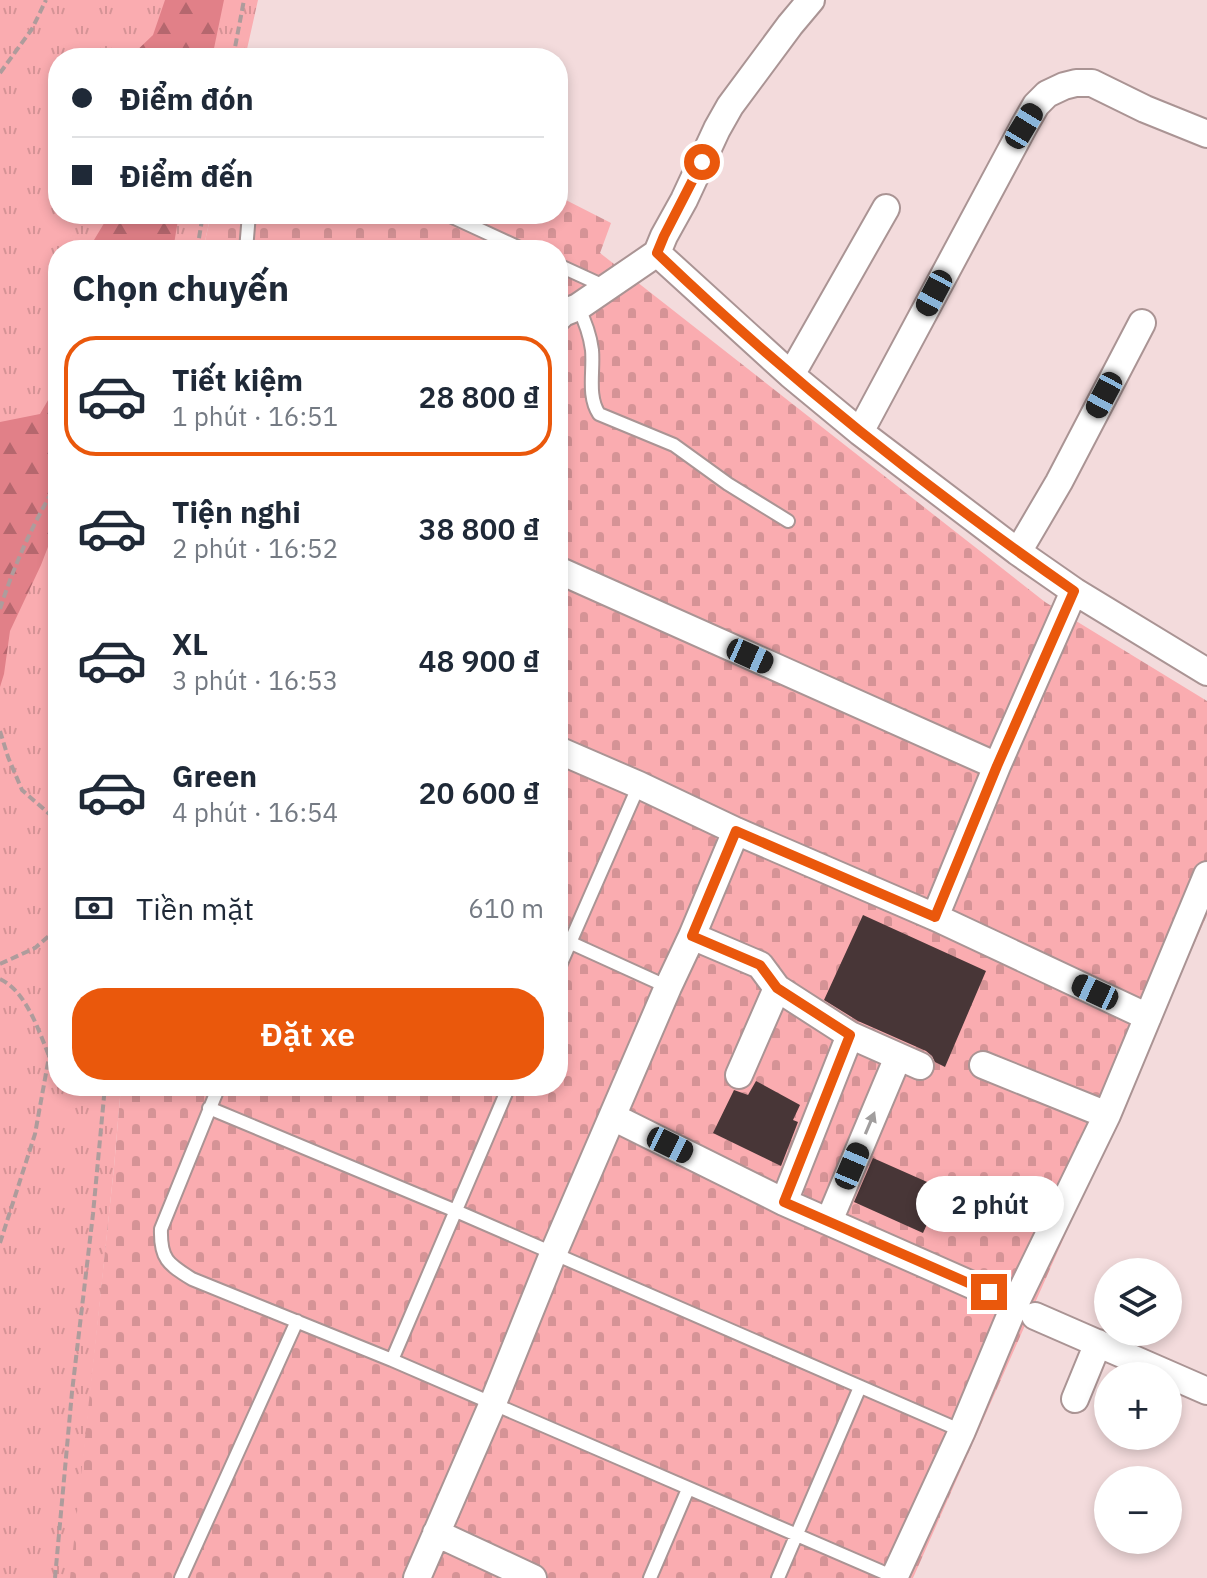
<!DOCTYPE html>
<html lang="vi">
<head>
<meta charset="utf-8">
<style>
  :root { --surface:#fff; --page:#f6f6f7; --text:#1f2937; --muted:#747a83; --line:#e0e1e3; --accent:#ea580c }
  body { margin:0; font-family:"IBM Plex Sans",sans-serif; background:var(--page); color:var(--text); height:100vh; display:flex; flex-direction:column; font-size:30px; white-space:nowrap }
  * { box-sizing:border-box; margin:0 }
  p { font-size:26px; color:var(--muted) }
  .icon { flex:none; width:44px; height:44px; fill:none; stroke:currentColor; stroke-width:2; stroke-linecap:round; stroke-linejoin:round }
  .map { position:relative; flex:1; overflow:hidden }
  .sheet { position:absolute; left:48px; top:240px; width:520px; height:856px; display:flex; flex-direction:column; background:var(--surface); border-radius:32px; box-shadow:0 4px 12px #0003 }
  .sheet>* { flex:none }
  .hud { position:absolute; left:48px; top:48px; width:520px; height:176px; border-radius:32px; box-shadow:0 4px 12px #0003; display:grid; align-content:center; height:176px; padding:0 24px; background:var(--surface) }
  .tools { position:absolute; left:1094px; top:1258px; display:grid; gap:16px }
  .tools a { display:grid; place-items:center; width:88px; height:88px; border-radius:50%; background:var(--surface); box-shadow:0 4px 12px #0003; font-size:40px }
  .end { position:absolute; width:36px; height:36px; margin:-18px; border:10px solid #ea580c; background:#fff; box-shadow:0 0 0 4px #fff }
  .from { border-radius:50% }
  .bubble { position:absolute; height:56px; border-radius:28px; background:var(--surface); box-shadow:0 4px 12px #0003; font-size:26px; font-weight:600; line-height:56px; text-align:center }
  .car { position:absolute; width:24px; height:48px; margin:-24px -12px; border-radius:10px; box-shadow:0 0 6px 2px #0007; background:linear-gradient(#222 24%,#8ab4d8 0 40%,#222 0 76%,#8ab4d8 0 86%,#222 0) }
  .hud b { display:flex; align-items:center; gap:28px; height:76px; font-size:30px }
  .hud b+b { border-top:2px solid var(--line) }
  .hud i { width:20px; height:20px; background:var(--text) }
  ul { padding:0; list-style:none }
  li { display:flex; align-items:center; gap:24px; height:120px; margin:0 16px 12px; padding:0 8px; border:4px solid transparent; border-radius:32px }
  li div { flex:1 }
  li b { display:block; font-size:30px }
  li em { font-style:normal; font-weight:600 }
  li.selected { border-color:var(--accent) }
  li>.icon { width:72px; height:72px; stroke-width:1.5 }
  h2 { padding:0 24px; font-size:36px; line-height:96px }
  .pay { display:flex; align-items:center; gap:20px; height:88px; padding:0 24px; font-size:30px }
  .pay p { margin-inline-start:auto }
  .button { display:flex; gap:16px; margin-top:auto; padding:16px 24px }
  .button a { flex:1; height:92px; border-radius:32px; background:var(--accent); color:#fff; font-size:32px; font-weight:600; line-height:92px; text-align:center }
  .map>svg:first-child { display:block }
  .grass { fill:url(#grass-tufts) }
  .forest { fill:url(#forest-firs) }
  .cemetery { fill:url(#cemetery-stones) }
  .building { fill:#483637 }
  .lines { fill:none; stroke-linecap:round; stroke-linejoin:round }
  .service-casing { stroke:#aa9494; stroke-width:16 }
  .minor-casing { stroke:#aa9494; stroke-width:30 }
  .path { stroke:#ae9c9c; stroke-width:4; stroke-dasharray:8 4; stroke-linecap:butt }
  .service { stroke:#fff; stroke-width:12 }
  .minor { stroke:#fff; stroke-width:26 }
  .oneway { fill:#a19e9e }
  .route { stroke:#ea580c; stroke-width:10 }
</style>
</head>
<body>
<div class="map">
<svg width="1207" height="1578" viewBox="0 0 1207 1578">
  <defs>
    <pattern id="grass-tufts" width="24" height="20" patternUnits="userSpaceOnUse" patternTransform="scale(2)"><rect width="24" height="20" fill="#faacb0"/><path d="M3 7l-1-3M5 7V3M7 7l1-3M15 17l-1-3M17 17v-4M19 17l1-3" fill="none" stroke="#d59396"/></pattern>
    <pattern id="forest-firs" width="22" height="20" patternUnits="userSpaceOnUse" patternTransform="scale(2)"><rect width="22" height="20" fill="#e18088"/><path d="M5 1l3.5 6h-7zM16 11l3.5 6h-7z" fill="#b5676e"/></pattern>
    <pattern id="cemetery-stones" width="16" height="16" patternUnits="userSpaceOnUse" patternTransform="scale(2)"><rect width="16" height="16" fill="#faacb0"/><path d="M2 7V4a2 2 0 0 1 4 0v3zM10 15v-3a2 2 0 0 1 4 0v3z" fill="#d59396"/></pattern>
  </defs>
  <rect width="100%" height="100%" fill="#f3dbdc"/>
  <path class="grass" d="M 0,0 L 258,0 L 245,58 L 58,58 L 58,214 L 211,214 L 203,250 L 58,250 L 58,1086 L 121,1086 L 114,1167 L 71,1578 L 0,1578 Z"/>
  <path class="forest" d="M 165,0 L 224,0 L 212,58 L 129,58 L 153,35 Z
    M 108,214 L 179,214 L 173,250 L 88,250 L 106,220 Z
    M 58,383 L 58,521 L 41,565 L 10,631 L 4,674 L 0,687 L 0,422 L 40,414 Z"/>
  <path class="cemetery" d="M 558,196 L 611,223 L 600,253 L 1045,602 L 1207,701 L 1207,915 L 913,1578 L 70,1578 L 114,1167 L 121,1086 L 558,1086 L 558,250 L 203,250 L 211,214 L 558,214 Z"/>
  <path class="building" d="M 863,915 L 986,971 L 945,1067 L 935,1062 L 932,1056 L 926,1051 L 858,1021 L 824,1000 Z
    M 756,1081 L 800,1105 L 793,1120 L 798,1122 L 781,1166 L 713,1133 L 734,1090 L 748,1095 Z
    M 873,1158 L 943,1189 L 923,1233 L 854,1202 Z"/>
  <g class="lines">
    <defs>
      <path id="service" d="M 446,214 L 524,250
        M 246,250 L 249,214
        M 558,265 L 606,287
        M 578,307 C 585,321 590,334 592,350 C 594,371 587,396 599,414 L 674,445 L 728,484 L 788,521
        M 558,937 L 668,987
        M 558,970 L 639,785
        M 219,1086 L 161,1229 C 160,1259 168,1264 192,1279 L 392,1360 L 894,1577
        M 209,1108 L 456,1211 L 962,1431
        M 392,1360 L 509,1086
        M 181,1578 L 297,1321
        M 650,1578 L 688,1489
        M 778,1578 L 860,1387"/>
      <path id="minor" d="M 811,0 L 790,25 L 730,106 L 717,129 L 684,200 L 664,236 L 657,253 L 791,375 L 860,432 L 1018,552 L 1074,591 L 1207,672
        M 558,318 L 563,313 L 578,307 L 657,253
        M 791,375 L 886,208
        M 860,432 L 1024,126 L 1036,105 L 1047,94 L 1064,86 L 1076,83 L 1092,83 L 1145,109 L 1207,134
        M 1018,552 L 1059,482 L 1142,323
        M 558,570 L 997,766
        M 558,750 L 639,785 L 736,831 L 935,917 L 1148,1017
        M 935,917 L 997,766 L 1074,591
        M 692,936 L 760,965 L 777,988 L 850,1035 L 920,1066
        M 983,1065 L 1107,1115
        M 739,1075 L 777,988
        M 613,1117 L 784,1202 L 1015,1304
        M 784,1202 L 850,1035
        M 829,1221 L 898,1057
        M 1035,1316 L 1207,1391
        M 1075,1399 L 1098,1343
        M 436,1533 L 533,1578
        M 417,1578 L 493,1403 L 553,1254 L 668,987 L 692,936 L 736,831
        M 894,1578 L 962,1431 L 1015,1304 L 1107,1115 L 1207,875"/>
    </defs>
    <use href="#service" class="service-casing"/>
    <use href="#minor" class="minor-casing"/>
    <path class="path" d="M 233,58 L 244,0
      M 0,73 L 32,29 L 46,0
      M 197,250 L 203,214
      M 0,609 C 14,565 34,521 58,482
      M 0,731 L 8,757 L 22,790 L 55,819 L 58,825
      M 0,964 L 35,948 L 58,928
      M 0,979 C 26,991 39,1031 49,1056
      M 0,1243 L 35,1134 L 58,1007
      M 55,1578 L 72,1392 L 93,1214 L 105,1086"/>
    <use href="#service" class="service"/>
    <use href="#minor" class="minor"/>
  </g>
  <defs><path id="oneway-solid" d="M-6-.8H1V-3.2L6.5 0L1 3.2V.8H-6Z" transform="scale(2)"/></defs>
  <use class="oneway" href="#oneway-solid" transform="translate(870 1123) rotate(-67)"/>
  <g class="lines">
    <path class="route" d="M 702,162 L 664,236 L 657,253 C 786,377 927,489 1074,591 L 997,766 L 935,917 L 736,831 L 692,936 L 760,965 L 777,988 L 850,1035 L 784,1202 L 989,1292"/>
  </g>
</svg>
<div class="tools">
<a><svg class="icon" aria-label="layers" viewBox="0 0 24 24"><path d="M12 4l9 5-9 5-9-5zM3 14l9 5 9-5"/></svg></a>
<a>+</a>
<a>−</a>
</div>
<i class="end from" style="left:702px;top:162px"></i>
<i class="end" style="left:989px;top:1292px"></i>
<div class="bubble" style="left:916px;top:1176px;width:148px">2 phút</div>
<i class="car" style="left:1024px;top:126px;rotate:31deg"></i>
<i class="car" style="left:934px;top:293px;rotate:208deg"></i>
<i class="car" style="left:1104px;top:395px;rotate:208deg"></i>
<i class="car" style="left:750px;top:656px;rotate:114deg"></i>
<i class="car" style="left:1095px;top:992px;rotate:295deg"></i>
<i class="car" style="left:670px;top:1145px;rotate:116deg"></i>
<i class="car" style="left:852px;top:1166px;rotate:23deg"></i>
<div class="hud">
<b><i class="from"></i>Điểm đón</b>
<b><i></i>Điểm đến</b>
</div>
<section class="sheet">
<h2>Chọn chuyến</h2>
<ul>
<li class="selected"><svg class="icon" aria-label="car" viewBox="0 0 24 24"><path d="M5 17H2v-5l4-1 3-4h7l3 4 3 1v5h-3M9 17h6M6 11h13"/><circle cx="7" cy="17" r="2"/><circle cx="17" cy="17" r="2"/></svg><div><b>Tiết kiệm</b><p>1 phút · 16:51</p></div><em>28 800 ₫</em></li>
<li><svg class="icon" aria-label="car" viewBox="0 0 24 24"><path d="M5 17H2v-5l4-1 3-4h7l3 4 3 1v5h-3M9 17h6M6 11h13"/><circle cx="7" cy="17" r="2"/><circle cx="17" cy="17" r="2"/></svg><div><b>Tiện nghi</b><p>2 phút · 16:52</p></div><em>38 800 ₫</em></li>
<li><svg class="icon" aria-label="car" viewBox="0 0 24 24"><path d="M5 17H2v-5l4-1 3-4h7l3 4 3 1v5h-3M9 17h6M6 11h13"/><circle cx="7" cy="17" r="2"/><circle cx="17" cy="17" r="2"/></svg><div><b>XL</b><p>3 phút · 16:53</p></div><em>48 900 ₫</em></li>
<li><svg class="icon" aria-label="car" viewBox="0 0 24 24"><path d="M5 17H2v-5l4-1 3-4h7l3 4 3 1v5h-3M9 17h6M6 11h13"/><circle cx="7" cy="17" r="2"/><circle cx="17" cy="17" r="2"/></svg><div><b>Green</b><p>4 phút · 16:54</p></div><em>20 600 ₫</em></li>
</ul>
<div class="pay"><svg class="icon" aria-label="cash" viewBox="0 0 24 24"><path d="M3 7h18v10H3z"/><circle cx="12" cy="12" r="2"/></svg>Tiền mặt<p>610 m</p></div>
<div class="button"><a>Đặt xe</a></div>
</section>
</div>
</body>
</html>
